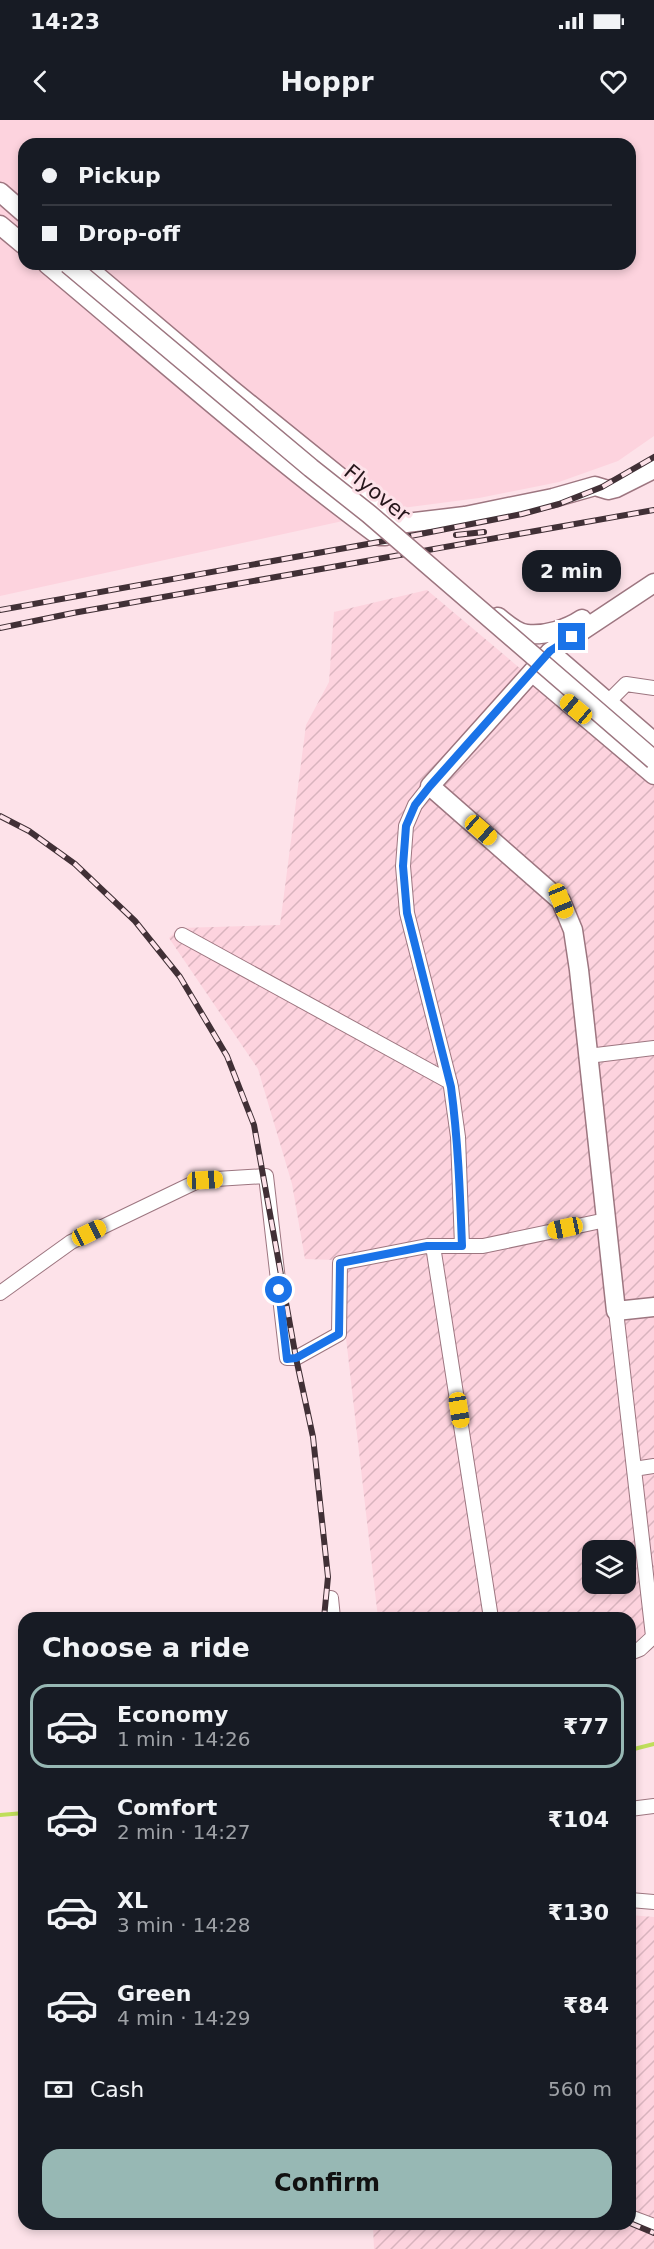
<!DOCTYPE html>
<html lang="en">
<head>
<meta charset="utf-8">
<style>
  :root { --surface:#171b24; --page:#242831; --text:#f1f3f6; --muted:#9ea1a6; --line:#363941; --accent:#97b8b4 }
  body { margin:0; font-family:"DejaVu Sans",sans-serif; background:var(--page); color:var(--text); height:100vh; display:flex; flex-direction:column; font-size:22px; white-space:nowrap }
  * { box-sizing:border-box; margin:0 }
  p { font-size:20px; color:var(--muted) }
  .icon { flex:none; width:33px; height:33px; fill:none; stroke:currentColor; stroke-width:2; stroke-linecap:round; stroke-linejoin:round }
  .map { position:relative; flex:1; overflow:hidden }
  .sheet { position:absolute; left:18px; top:1492px; width:618px; height:618px; display:flex; flex-direction:column; background:var(--surface); border-radius:18px; box-shadow:0 3px 9px #0003 }
  .sheet>* { flex:none }
  .top-card { position:absolute; left:18px; top:18px; width:618px; height:132px; border-radius:18px; box-shadow:0 3px 9px #0003; display:grid; align-content:center; height:132px; padding:0 24px; background:var(--surface) }
  .tools { position:absolute; left:582px; top:1420px; display:grid; gap:12px }
  .tools a { display:grid; place-items:center; width:54px; height:54px; border-radius:12px; background:var(--surface); box-shadow:0 3px 9px #0003; font-size:30px }
  .end { position:absolute; width:27px; height:27px; margin:-14px; border:8px solid #1a73e8; background:#fff; box-shadow:0 0 0 3px #fff }
  .from { border-radius:50% }
  .bubble { position:absolute; height:42px; border-radius:18px; background:var(--surface); box-shadow:0 3px 9px #0003; font-size:20px; font-weight:700; line-height:42px; text-align:center }
  .car { position:absolute; width:18px; height:36px; margin:-18px -9px; border-radius:8px; box-shadow:0 0 4px 2px #0007; background:linear-gradient(#f5c518 24%,#345 0 40%,#f5c518 0 76%,#345 0 86%,#f5c518 0) }
  .top-card b { display:flex; align-items:center; gap:21px; height:57px; font-size:22px }
  .top-card b+b { border-top:2px solid var(--line) }
  .top-card i { width:15px; height:15px; background:var(--text) }
  ul { padding:0; list-style:none }
  li { display:flex; align-items:center; gap:18px; height:84px; margin:0 12px 9px; padding:0 12px; border:3px solid transparent; border-radius:18px }
  li div { flex:1 }
  li b { display:block; font-size:22px }
  li em { font-style:normal; font-weight:700 }
  li.selected { border-color:var(--accent) }
  li>.icon { width:54px; height:54px; stroke-width:1.5 }
  h2 { padding:0 24px; font-size:27px; line-height:72px }
  .pay { display:flex; align-items:center; gap:15px; height:66px; padding:0 24px; font-size:22px }
  .pay p { margin-inline-start:auto }
  .action { display:flex; gap:12px; margin-top:auto; padding:12px 24px }
  .action a { flex:1; height:69px; border-radius:18px; background:var(--accent); color:#111; font-size:24px; font-weight:700; line-height:69px; text-align:center }
  .status { display:flex; justify-content:space-between; align-items:center; height:42px; padding:0 30px; background:var(--surface); direction:ltr }
  .status svg { height:16px; fill:currentColor }
  header { display:flex; justify-content:space-between; align-items:center; height:78px; padding:0 24px; background:var(--surface); font-size:27px; font-weight:700 }
  .map>svg:first-child { display:block }
  .built { fill:#fdd3de; fill-rule:evenodd }
  .industrial { fill:url(#industrial-furrows); fill-rule:evenodd }
  .lines { fill:none; stroke-linecap:round; stroke-linejoin:round }
  .stream { stroke:#bfde5a; stroke-width:4 }
  .street-casing { stroke:#9d7680; stroke-width:16 }
  .secondary-casing { stroke:#9d7680; stroke-width:21 }
  .street { stroke:#fff; stroke-width:14 }
  .secondary { stroke:#fff; stroke-width:18 }
  .rail-casing { stroke:#413036; stroke-width:6 }
  .rail { stroke:#fde2e9; stroke-width:4; stroke-dasharray:11; stroke-linecap:butt }
  .secondary-bridge-casing { stroke:#9d7680; stroke-width:21; stroke-linecap:butt }
  .secondary-bridge { stroke:#fff; stroke-width:18 }
  .route { stroke:#1a73e8; stroke-width:8 }
  .labels { text-anchor:middle; dominant-baseline:central; stroke-width:6; stroke-linejoin:round; paint-order:stroke }
  .street-label { font-size:21px; fill:#25161b; stroke:#fde2e9 }
</style>
</head>
<body>
<div class="status"><b>14:23</b><svg viewBox="0 0 49 12"><path d="M0 12V9h3v3zM5 12V6h3v6zM10 12V3h3v9zM15 12V0h3v12zM26 1h20v11H26zM47 4h2v5h-2z"/></svg></div>
<header><svg class="icon" aria-label="back" viewBox="0 0 24 24"><path d="M15 5l-7 7 7 7"/></svg>Hoppr<svg class="icon" aria-label="heart" viewBox="0 0 24 24"><path d="M12 20l-8-8c-3-5 5-10 8-4 3-6 11-1 8 4z"/></svg></header>
<div class="map">
<svg width="654" height="2129" viewBox="0 0 654 2129">
  <defs>
    <pattern id="industrial-furrows" width="10" height="10" patternUnits="userSpaceOnUse" patternTransform="scale(1.5)"><rect width="10" height="10" fill="#fdd3de"/><path d="M-1 1l2-2M0 10L10 0M9 11l2-2" fill="none" stroke="#d9b4be"/></pattern>
  </defs>
  <rect width="100%" height="100%" fill="#fde2e9"/>
  <path class="built" d="M 0,0 L 654,0 L 654,316 L 618,341 L 559,362 L 479,378 L 402,388 L 0,476 ZM 24,24 L 630,24 L 630,144 L 24,144 Z"/>
  <path class="industrial" d="M 427,470 L 654,661 L 654,1516 L 639,1537 L 630,1538 L 630,1498 L 378,1498 L 346,1218 L 335,1140 L 305,1139 L 292,1064 L 258,949 L 169,818 L 179,808 L 280,805 L 306,605 L 329,562 L 334,492 ZM 592,1431 L 626,1431 L 626,1464 L 592,1464 Z
    M 630,1795 L 654,1797 L 654,2129 L 374,2129 L 373,2105 L 630,2104 Z"/>
  <g class="lines">
    <path class="stream" d="M 630,1630 L 654,1624
      M 0,1695 L 24,1693"/>
    <defs>
      <path id="street" d="M 608,582 L 626,564 L 654,568
        M 430,666 L 415,685 L 406,706 L 403,746 L 407,793 L 451,967 L 458,1017 L 462,1126
        M 182,815 L 450,962
        M 588,936 L 654,928
        M 433,1126 L 491,1498
        M 0,1173 L 71,1122 L 200,1060 L 266,1056 L 287,1238 L 296,1238 L 339,1214 L 340,1143 L 427,1126 L 483,1126 L 606,1100
        M 616,1191 L 653,1516
        M 634,1349 L 654,1346
        M 331,1478 L 333,1498
        M 630,1533 L 640,1529 L 654,1516
        M 630,1689 L 654,1686
        M 630,1780 L 654,1782
        M 630,2097 L 654,2106"/>
      <path id="secondary" d="M 0,72 L 24,93
        M 0,105 L 24,125
        M 47,144 C 157,236 264,331 379,416 L 385,416 L 396,410 L 398,404 L 231,269 L 83,144
        M 398,404 L 465,396 L 553,378 L 595,366 L 608,370 L 616,368 L 654,349
        M 654,463 L 550,532 L 430,666 L 561,781 L 573,810 L 579,850 L 616,1191 L 654,1187
        M 498,497 C 506,503 516,513 527,514 C 545,516 567,509 582,499
        M 550,532 L 654,622
        M 532,552 L 654,655"/>
    </defs>
    <use href="#street" class="street-casing"/>
    <use href="#secondary" class="secondary-casing"/>
    <use href="#street" class="street"/>
    <use href="#secondary" class="secondary"/>
    <defs>
      <path id="rail" d="M 456,415 L 484,412
        M 0,490 L 390,420 L 522,394 L 559,384 L 602,367 L 654,337
        M 0,508 L 73,493 L 654,390
        M 0,696 L 29,711 L 75,744 L 135,801 L 180,857 L 227,936 L 254,1005 L 296,1238 L 313,1317 L 328,1457 L 324,1498
        M 630,2103 L 654,2113"/>
    </defs>
    <use href="#rail" class="rail-casing"/>
    <use href="#rail" class="rail"/>
    <defs>
      <path id="secondary-bridge" d="M 68,144 L 311,348 L 369,394 L 654,640"/>
    </defs>
    <use href="#secondary-bridge" class="secondary-bridge-casing"/>
    <use href="#secondary-bridge" class="secondary-bridge"/>
  </g>
  <g class="lines">
    <path class="route" d="M 279,1170 L 287,1239 L 296,1238 L 339,1214 L 340,1143 L 427,1126 L 462,1126 C 460,1072 458,1020 451,967 L 407,793 L 403,746 L 406,706 L 415,685 L 430,666 L 550,531 L 572,517"/>
  </g>
  <g class="labels">
    <g class="street-label">
      <text transform="translate(377 373) rotate(39)">Flyover</text>
    </g>
  </g>
</svg>
<div class="tools">
<a><svg class="icon" aria-label="layers" viewBox="0 0 24 24"><path d="M12 4l9 5-9 5-9-5zM3 14l9 5 9-5"/></svg></a>
</div>
<i class="end from" style="left:279px;top:1170px"></i>
<i class="end" style="left:572px;top:517px"></i>
<div class="bubble" style="left:522px;top:430px;width:99px">2 min</div>
<i class="car" style="left:576px;top:589px;rotate:310deg"></i>
<i class="car" style="left:481px;top:710px;rotate:131deg"></i>
<i class="car" style="left:561px;top:781px;rotate:158deg"></i>
<i class="car" style="left:205px;top:1060px;rotate:87deg"></i>
<i class="car" style="left:565px;top:1108px;rotate:258deg"></i>
<i class="car" style="left:89px;top:1113px;rotate:64deg"></i>
<i class="car" style="left:459px;top:1290px;rotate:171deg"></i>
<div class="top-card">
<b><i class="from"></i>Pickup</b>
<b><i></i>Drop-off</b>
</div>
<section class="sheet">
<h2>Choose a ride</h2>
<ul>
<li class="selected"><svg class="icon" aria-label="car" viewBox="0 0 24 24"><path d="M5 17H2v-5l4-1 3-4h7l3 4 3 1v5h-3M9 17h6M6 11h13"/><circle cx="7" cy="17" r="2"/><circle cx="17" cy="17" r="2"/></svg><div><b>Economy</b><p>1 min · 14:26</p></div><em>₹77</em></li>
<li><svg class="icon" aria-label="car" viewBox="0 0 24 24"><path d="M5 17H2v-5l4-1 3-4h7l3 4 3 1v5h-3M9 17h6M6 11h13"/><circle cx="7" cy="17" r="2"/><circle cx="17" cy="17" r="2"/></svg><div><b>Comfort</b><p>2 min · 14:27</p></div><em>₹104</em></li>
<li><svg class="icon" aria-label="car" viewBox="0 0 24 24"><path d="M5 17H2v-5l4-1 3-4h7l3 4 3 1v5h-3M9 17h6M6 11h13"/><circle cx="7" cy="17" r="2"/><circle cx="17" cy="17" r="2"/></svg><div><b>XL</b><p>3 min · 14:28</p></div><em>₹130</em></li>
<li><svg class="icon" aria-label="car" viewBox="0 0 24 24"><path d="M5 17H2v-5l4-1 3-4h7l3 4 3 1v5h-3M9 17h6M6 11h13"/><circle cx="7" cy="17" r="2"/><circle cx="17" cy="17" r="2"/></svg><div><b>Green</b><p>4 min · 14:29</p></div><em>₹84</em></li>
</ul>
<div class="pay"><svg class="icon" aria-label="cash" viewBox="0 0 24 24"><path d="M3 7h18v10H3z"/><circle cx="12" cy="12" r="2"/></svg>Cash<p>560 m</p></div>
<div class="action"><a>Confirm</a></div>
</section>
</div>
</body>
</html>
